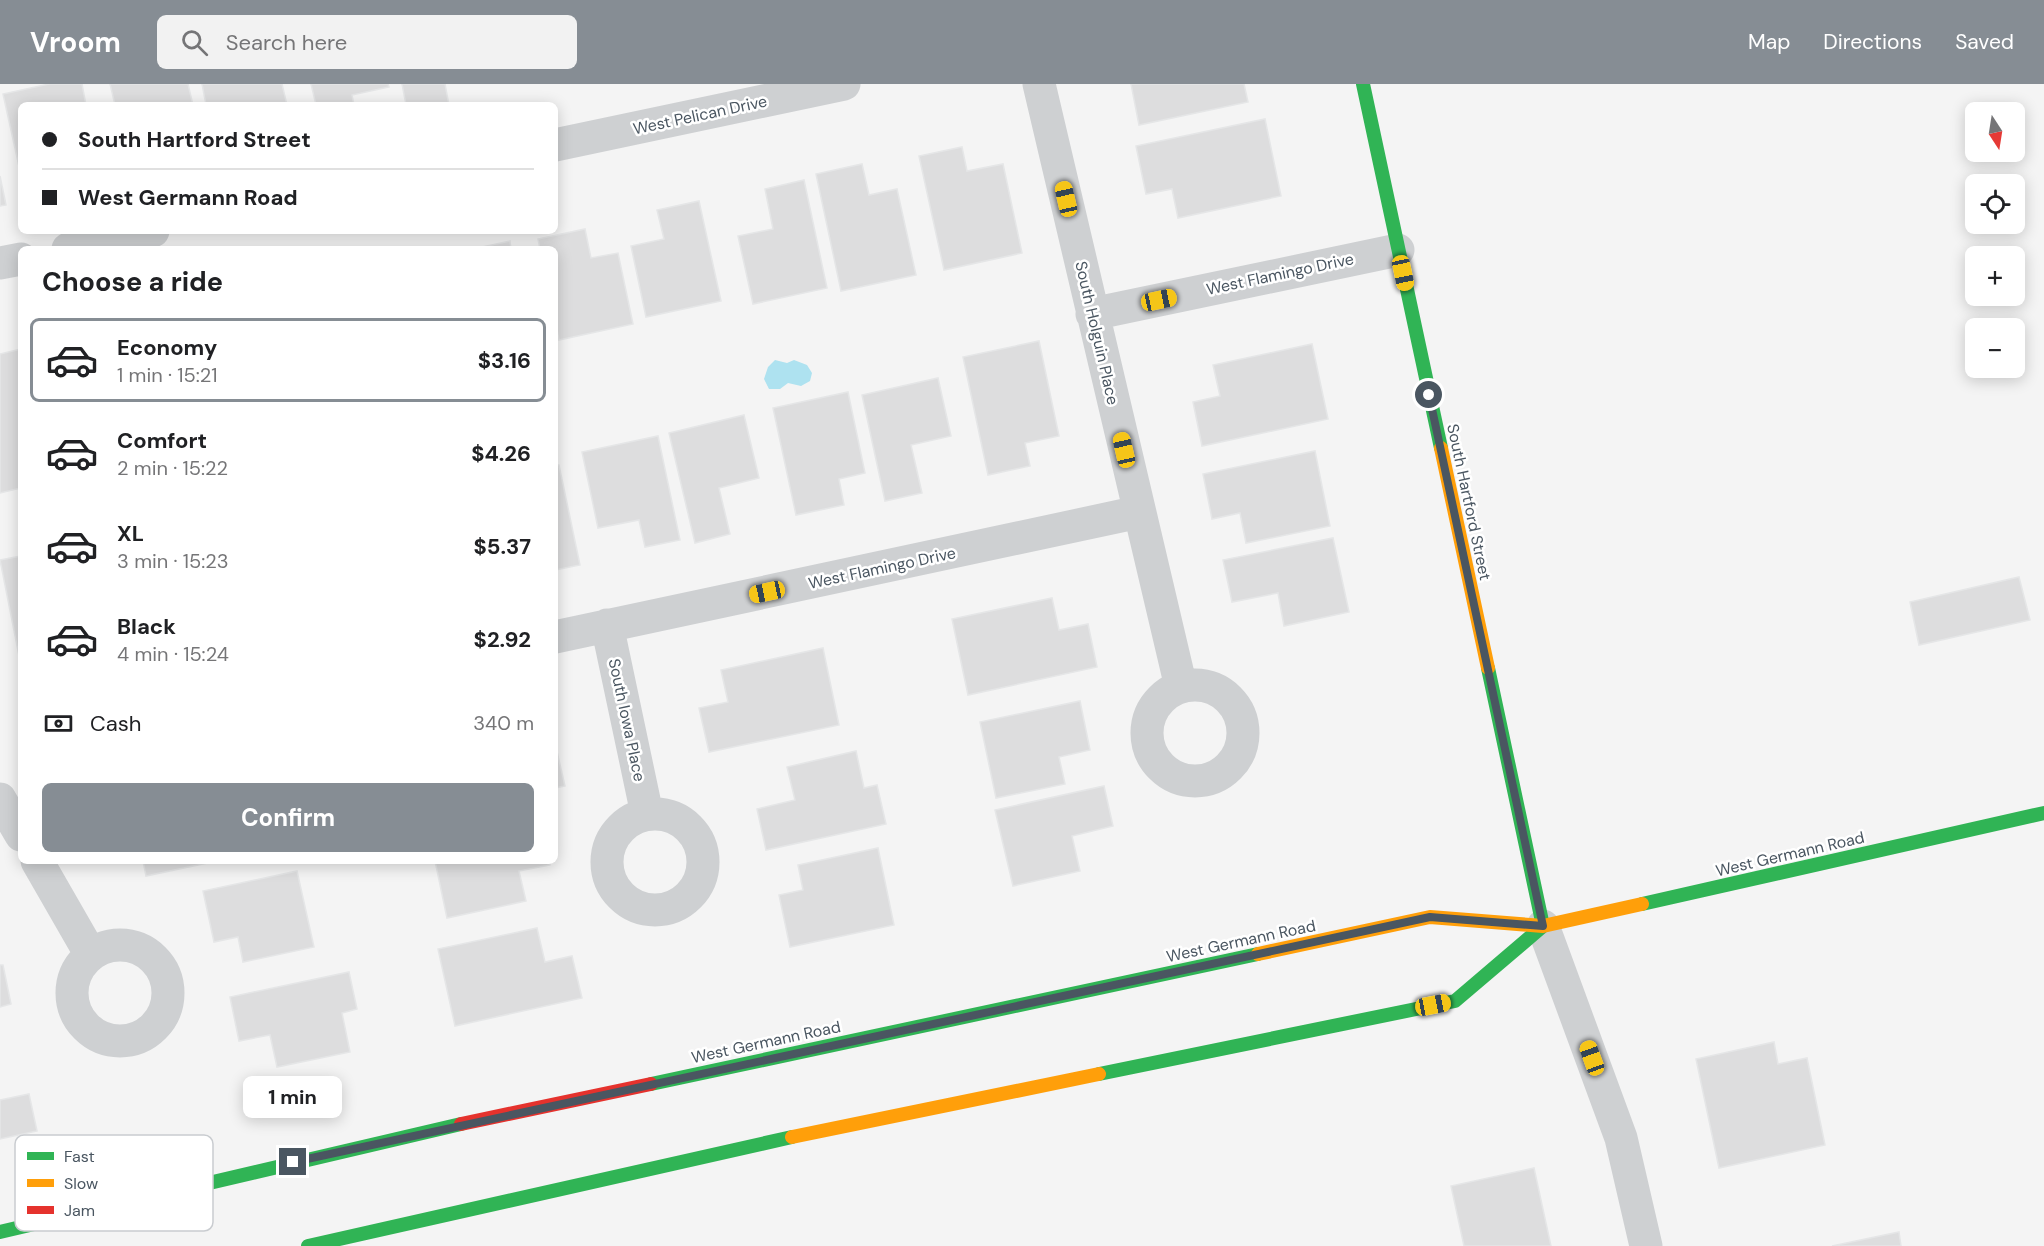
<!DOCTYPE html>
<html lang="en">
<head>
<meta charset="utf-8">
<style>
  :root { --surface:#fff; --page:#f2f2f2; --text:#202124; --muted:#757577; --line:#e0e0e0; --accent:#868d94 }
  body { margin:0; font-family:"DM Sans",sans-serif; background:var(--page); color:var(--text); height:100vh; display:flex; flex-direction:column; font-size:22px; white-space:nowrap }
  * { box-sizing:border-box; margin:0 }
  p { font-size:20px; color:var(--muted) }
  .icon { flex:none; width:33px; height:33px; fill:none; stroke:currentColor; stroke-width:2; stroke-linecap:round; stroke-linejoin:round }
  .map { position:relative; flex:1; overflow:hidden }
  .sheet { position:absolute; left:18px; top:162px; width:540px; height:618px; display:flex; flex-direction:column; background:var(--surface); border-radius:9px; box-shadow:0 3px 15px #0003 }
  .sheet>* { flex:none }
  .top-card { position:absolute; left:18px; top:18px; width:540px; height:132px; border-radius:9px; box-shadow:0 3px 15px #0003; display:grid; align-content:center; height:132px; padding:0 24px; background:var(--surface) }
  .needle { width:39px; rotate:168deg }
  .fabs { position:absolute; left:1965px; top:18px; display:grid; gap:12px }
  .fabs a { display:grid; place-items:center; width:60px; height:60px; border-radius:9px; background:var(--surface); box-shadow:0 3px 15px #0003; font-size:30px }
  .end { position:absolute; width:27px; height:27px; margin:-14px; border:8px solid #4a5661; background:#fff; box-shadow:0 0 0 3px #fff }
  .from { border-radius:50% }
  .bubble { position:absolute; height:42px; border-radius:9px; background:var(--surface); box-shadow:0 3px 15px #0003; font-size:20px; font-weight:700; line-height:42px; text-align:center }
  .car { position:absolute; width:18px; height:36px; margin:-18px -9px; border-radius:8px; box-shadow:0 0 4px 2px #0007; background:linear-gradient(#f5c518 24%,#345 0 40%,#f5c518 0 76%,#345 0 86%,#f5c518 0) }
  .top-card b { display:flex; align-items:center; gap:21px; height:57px; font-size:22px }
  .top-card b+b { border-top:2px solid var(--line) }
  .top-card i { width:15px; height:15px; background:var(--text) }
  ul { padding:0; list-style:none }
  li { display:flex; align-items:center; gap:18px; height:84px; margin:0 12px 9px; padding:0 12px; border:3px solid transparent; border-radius:9px }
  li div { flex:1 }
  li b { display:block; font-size:22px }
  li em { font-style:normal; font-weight:700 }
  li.current { border-color:var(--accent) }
  li>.icon { width:54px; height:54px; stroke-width:1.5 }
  h2 { padding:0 24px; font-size:27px; line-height:72px }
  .pay { display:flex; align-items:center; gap:15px; height:66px; padding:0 24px; font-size:22px }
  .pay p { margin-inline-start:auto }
  .button { display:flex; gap:12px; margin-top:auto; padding:12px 24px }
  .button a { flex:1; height:69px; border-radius:9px; background:var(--accent); color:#fff; font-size:24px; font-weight:700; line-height:69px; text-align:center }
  header { display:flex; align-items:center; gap:36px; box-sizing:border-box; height:84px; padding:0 30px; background:var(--accent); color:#fff }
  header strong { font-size:28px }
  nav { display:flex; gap:33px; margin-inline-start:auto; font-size:21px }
  .search { width:420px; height:54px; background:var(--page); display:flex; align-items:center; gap:15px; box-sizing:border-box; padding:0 21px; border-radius:9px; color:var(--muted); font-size:22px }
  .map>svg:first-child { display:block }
  .water { fill:#aee2f0 }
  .building { fill:#ddddde; stroke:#e5e6e7; stroke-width:1.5 }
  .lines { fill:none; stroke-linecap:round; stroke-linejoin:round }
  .street { stroke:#ced0d2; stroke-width:33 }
  .fast { stroke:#30b455; stroke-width:14 }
  .slow { stroke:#ff9f0a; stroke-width:14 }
  .jam { stroke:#e5322d; stroke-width:14 }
  .route { stroke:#4a5661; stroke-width:8 }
  .labels { text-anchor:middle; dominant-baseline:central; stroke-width:5; stroke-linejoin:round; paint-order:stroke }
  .street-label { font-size:16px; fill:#4a5661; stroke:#fff }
  .key { fill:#fff; stroke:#c9ccd0; stroke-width:1.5 }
  .key-label { font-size:16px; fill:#4a5661 }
</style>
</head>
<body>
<header>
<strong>Vroom</strong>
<div class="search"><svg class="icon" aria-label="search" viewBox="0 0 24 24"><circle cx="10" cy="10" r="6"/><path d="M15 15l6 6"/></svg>Search here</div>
<nav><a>Map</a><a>Directions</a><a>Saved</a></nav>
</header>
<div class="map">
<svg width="2044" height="1162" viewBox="0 0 2044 1162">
  <rect width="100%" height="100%" fill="#f4f4f4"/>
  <path class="water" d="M 775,276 L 787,279 L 794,276 L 807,281 L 812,289 L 810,297 L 801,302 L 788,299 L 780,305 L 769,305 L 764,295 L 768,283 Z"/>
  <path class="building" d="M 49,0 L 82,0 L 86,21 L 21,21 L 20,87 L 3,10 Z
    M 110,0 L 188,0 L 193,21 L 115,21 Z
    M 202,0 L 282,0 L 287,21 L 206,21 Z
    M 311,0 L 388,0 L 389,3 L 352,11 L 354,21 L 316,21 Z
    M 402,0 L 445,0 L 449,21 L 406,21 Z
    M 1131,0 L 1244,0 L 1248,18 L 1139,41 Z
    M 1265,35 L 1281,112 L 1178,134 L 1172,105 L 1146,110 L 1136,62 Z
    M 962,63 L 967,87 L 1003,80 L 1022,169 L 944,186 L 919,72 Z
    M 862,80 L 869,111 L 897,105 L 916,191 L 841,207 L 816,90 Z
    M 0,92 L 6,121 L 0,122 Z
    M 804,96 L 827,204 L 753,220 L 738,152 L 773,145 L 765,105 Z
    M 699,117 L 721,217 L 646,233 L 631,162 L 664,155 L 657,126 Z
    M 585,145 L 591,174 L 618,169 L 633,240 L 559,256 L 555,236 L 555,165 L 540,165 L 538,155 Z
    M 510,157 L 511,165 L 473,165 Z
    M 1039,257 L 1059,352 L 1025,359 L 1030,382 L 988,391 L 963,273 Z
    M 1312,260 L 1328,335 L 1202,362 L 1193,318 L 1220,312 L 1213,281 Z
    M 21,265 L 21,404 L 0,409 L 0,270 Z
    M 938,294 L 951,352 L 911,361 L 922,409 L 885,417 L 862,311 Z
    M 848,308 L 865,389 L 839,395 L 844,421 L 796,431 L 773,324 Z
    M 744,331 L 759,394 L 719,404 L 730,450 L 695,459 L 669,349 Z
    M 658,352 L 680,456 L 645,463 L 639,436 L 598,444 L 582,368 Z
    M 1315,367 L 1330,442 L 1246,459 L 1240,429 L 1212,435 L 1203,390 Z
    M 555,381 L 559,381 L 580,481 L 555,486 Z
    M 1333,454 L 1349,528 L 1284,542 L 1278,509 L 1232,518 L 1223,476 Z
    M 21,472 L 21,577 L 20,577 L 0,476 Z
    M 2019,493 L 2030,536 L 1919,561 L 1910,518 Z
    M 1052,514 L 1059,546 L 1088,540 L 1097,583 L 968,611 L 952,535 Z
    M 823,564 L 839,641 L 709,668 L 699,624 L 728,618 L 721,586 Z
    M 1080,617 L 1090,666 L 1059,673 L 1065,700 L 996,714 L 980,638 Z
    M 555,659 L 565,702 L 555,704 Z
    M 856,667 L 864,704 L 877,701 L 886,740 L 766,766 L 757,725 L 795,716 L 787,683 Z
    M 1104,702 L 1113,742 L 1072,752 L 1080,787 L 1013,802 L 995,726 Z
    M 878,764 L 894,841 L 790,863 L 779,811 L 803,806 L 798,781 Z
    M 143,777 L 217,777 L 146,792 Z
    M 435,777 L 549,777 L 550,781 L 519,787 L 526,817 L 447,834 Z
    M 297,787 L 314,863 L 243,878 L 238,853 L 214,858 L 203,807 Z
    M 537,844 L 545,878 L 572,872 L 582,914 L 455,942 L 438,865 Z
    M 0,881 L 3,881 L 11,920 L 0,923 Z
    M 349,888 L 357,925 L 342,929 L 350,968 L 277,983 L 270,951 L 239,957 L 230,913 Z
    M 1774,958 L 1778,980 L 1807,974 L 1825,1061 L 1719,1084 L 1696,975 Z
    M 29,1010 L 37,1047 L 0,1055 L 0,1016 Z
    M 1534,1084 L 1551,1162 L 1464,1162 L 1451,1102 Z
    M 1899,1148 L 1901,1162 L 1832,1162 Z"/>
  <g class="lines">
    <path class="street" d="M 1039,0 L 1181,603
      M 555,61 L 844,0
      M 68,165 L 153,147
      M 0,179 L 21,175
      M 1092,230 L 1398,166
      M 607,541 L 647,730
      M 555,553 L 1139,428
      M1147 649a48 48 0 1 1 96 0a48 48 0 1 1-96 0Z
      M 0,715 L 21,751
      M607 778a48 48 0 1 1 96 0a48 48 0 1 1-96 0Z
      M 37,777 L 91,871
      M 1543,842 L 1621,1054 L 1646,1162
      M72 909a48 48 0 1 1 96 0a48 48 0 1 1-96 0Z"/>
    <path class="fast" d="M 1363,0 L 1441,364
      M 1488,584 L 1543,842
      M 1642,820 L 2044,729
      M 1099,990 L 1455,917 L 1543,842
      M 651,1000 L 1258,870
      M 0,1148 L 461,1040
      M 308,1162 L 792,1053"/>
    <path class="slow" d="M 1441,364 L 1488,584
      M 1258,870 L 1430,833 L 1543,842 L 1642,820
      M 792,1053 L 1099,990"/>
    <path class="jam" d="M 461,1040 L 651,1000"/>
  </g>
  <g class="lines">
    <path class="route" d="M 293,1078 L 1430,833 L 1543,842 L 1429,311"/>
  </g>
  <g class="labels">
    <g class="street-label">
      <text transform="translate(700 31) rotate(-12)">West Pelican Drive</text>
      <text transform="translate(1280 190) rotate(-12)">West Flamingo Drive</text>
      <text transform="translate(1097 249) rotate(77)">South Holguin Place</text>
      <text transform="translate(1469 418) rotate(78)">South Hartford Street</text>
      <text transform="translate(882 484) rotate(-12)">West Flamingo Drive</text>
      <text transform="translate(627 636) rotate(78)">South Iowa Place</text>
      <text transform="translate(1790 770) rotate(-13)">West Germann Road</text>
      <text transform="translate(1241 857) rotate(-12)">West Germann Road</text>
      <text transform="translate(766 958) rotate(-12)">West Germann Road</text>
    </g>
  </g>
  <rect x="15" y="1051" width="198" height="96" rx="9" class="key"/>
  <rect x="27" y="1068" width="27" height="8" fill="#30b455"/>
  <rect x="27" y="1095" width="27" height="8" fill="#ff9f0a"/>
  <rect x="27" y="1122" width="27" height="8" fill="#e5322d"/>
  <g class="key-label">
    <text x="64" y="1078">Fast</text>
    <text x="64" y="1105">Slow</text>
    <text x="64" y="1132">Jam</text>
  </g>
</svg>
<div class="fabs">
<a><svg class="needle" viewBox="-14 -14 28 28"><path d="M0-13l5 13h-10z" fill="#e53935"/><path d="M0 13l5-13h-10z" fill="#757577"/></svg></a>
<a><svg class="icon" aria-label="locate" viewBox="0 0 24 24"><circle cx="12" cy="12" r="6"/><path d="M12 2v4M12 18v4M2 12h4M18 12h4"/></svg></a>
<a>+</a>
<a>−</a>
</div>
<i class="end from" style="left:1429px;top:311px"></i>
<i class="end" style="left:293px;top:1078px"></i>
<div class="bubble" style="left:243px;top:992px;width:99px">1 min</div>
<i class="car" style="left:1066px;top:115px;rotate:347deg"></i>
<i class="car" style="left:1403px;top:189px;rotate:168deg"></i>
<i class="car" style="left:1159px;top:216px;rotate:78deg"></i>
<i class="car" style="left:1124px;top:366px;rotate:347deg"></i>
<i class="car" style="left:767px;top:508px;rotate:258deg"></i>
<i class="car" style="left:1433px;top:921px;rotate:79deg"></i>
<i class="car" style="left:1592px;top:974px;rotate:340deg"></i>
<div class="top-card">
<b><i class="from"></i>South Hartford Street</b>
<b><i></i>West Germann Road</b>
</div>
<section class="sheet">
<h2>Choose a ride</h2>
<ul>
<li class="current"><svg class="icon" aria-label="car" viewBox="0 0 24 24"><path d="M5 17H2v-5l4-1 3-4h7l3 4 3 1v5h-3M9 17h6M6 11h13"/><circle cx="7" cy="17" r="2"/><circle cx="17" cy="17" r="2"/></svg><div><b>Economy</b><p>1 min · 15:21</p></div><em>$3.16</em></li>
<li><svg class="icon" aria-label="car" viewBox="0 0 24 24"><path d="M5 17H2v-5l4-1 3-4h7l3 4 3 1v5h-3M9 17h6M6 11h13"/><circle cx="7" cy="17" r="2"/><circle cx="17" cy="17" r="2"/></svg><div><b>Comfort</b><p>2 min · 15:22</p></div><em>$4.26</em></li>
<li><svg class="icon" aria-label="car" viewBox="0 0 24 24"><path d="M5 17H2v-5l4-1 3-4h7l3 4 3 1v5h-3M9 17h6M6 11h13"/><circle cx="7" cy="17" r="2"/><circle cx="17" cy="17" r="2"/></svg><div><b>XL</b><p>3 min · 15:23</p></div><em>$5.37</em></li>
<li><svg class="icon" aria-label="car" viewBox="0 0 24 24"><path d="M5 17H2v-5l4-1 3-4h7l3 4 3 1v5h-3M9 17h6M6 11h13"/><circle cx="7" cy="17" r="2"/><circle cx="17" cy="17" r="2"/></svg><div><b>Black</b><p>4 min · 15:24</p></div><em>$2.92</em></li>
</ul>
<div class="pay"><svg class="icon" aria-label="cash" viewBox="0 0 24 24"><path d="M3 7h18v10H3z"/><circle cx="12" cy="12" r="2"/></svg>Cash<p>340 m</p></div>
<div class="button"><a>Confirm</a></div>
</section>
</div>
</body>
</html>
